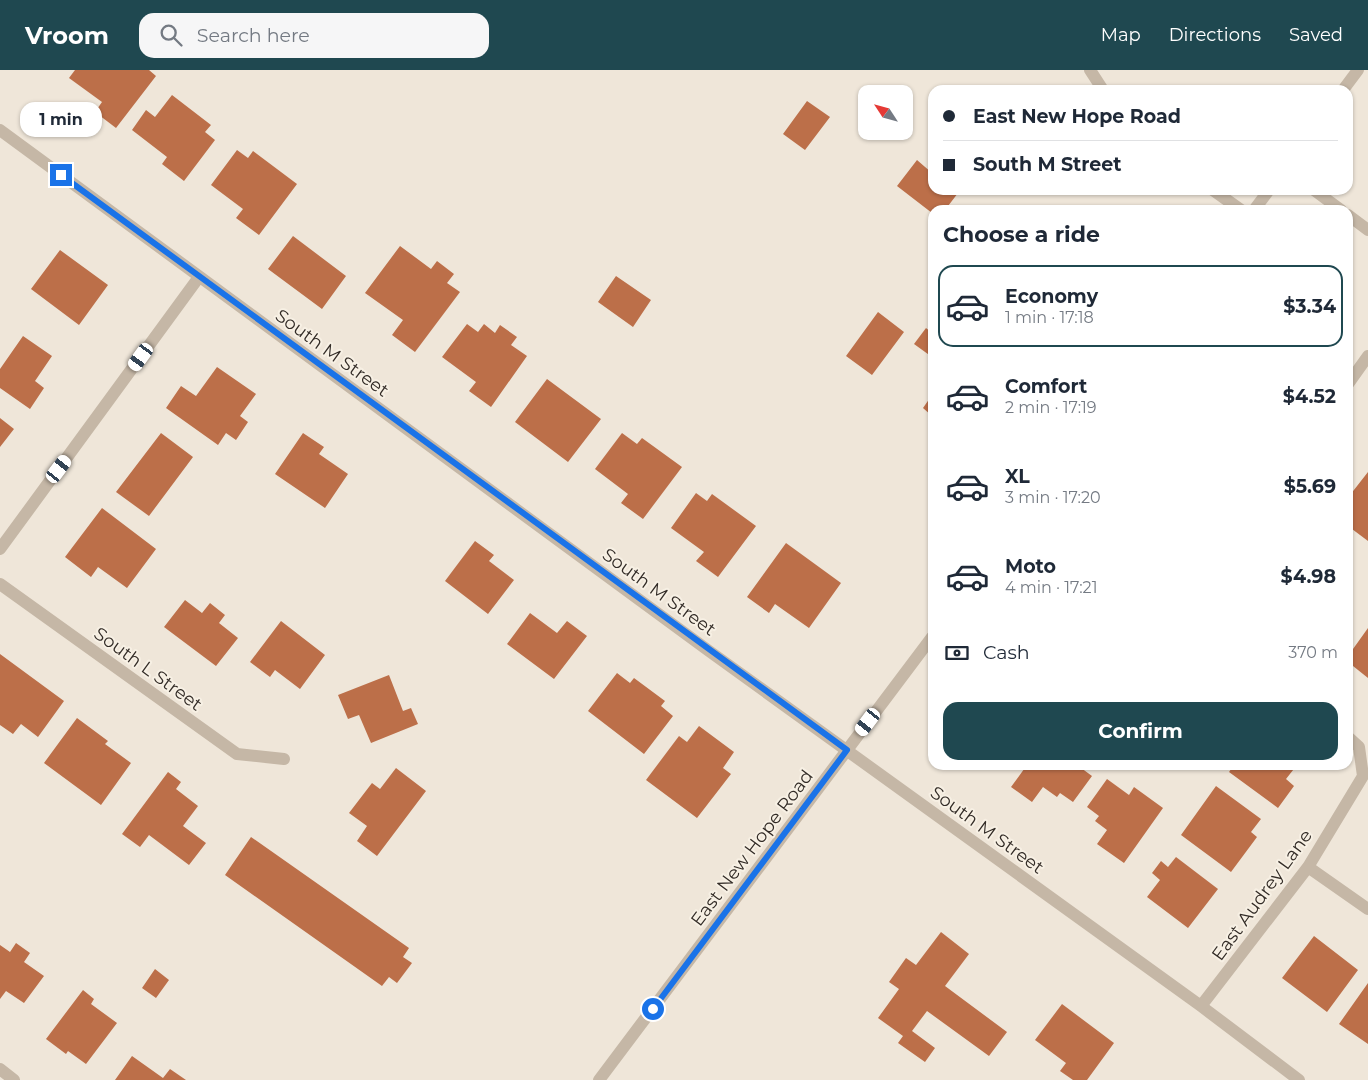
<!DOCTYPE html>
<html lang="en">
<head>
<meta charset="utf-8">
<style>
  :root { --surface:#fff; --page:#f6f6f7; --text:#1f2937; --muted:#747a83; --line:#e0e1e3; --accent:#1f4850 }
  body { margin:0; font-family:Montserrat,sans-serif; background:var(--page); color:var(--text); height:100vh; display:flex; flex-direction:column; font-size:19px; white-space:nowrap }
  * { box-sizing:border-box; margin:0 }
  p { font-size:16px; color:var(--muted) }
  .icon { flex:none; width:28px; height:28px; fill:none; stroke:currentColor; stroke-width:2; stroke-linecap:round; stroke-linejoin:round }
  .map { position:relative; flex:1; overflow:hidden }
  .side { position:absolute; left:928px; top:135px; width:425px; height:565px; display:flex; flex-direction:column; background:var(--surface); border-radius:15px; box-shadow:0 1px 4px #0004 }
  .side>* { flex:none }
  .hud { position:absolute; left:928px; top:15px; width:425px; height:110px; border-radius:15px; box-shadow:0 1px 4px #0004; display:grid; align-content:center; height:110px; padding:0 15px; background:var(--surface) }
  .needle { width:32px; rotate:306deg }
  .tools { position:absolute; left:858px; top:15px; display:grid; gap:10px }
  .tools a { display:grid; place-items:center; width:55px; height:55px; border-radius:10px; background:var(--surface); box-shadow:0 1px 4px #0004; font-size:25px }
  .end { position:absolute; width:22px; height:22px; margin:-11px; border:6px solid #1a73e8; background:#fff; box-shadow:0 0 0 2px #fff }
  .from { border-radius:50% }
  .bubble { position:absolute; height:35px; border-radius:15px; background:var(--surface); box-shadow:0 1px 4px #0004; font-size:16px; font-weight:700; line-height:35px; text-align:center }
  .car { position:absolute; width:15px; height:30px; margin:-15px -8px; border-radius:6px; box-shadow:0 0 4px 1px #0007; background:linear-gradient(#fff 24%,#345 0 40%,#fff 0 76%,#345 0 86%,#fff 0) }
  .hud b { display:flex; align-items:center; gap:18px; height:48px; font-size:19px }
  .hud b+b { border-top:1px solid var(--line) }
  .hud i { width:12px; height:12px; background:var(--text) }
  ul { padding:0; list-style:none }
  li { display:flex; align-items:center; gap:15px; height:82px; margin:0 10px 8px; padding:0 5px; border:2px solid transparent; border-radius:15px }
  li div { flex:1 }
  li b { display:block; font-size:19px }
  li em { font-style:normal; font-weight:700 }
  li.current { border-color:var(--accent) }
  li>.icon { width:45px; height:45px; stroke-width:1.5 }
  h2 { padding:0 15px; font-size:22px; line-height:60px }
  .pay { display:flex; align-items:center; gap:12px; height:55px; padding:0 15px; font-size:19px }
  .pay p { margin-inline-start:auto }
  .cta { display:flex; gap:10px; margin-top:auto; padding:10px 15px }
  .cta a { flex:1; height:58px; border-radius:15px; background:var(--accent); color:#fff; font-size:20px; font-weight:700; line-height:58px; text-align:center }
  header { display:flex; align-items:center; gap:30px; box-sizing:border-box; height:70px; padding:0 25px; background:var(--accent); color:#fff }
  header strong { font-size:24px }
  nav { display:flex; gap:28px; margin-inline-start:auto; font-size:18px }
  .search { width:350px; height:45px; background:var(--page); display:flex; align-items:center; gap:12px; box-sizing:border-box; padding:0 18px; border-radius:15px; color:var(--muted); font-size:19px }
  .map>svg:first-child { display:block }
  .building { fill:#bc6f49 }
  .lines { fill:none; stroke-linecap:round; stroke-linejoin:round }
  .minor { stroke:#c5b7a6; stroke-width:12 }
  .route { stroke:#1a73e8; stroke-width:6 }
  .labels { text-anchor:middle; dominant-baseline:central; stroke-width:4; stroke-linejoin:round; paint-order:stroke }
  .street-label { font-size:18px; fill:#322b26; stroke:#f7f0e4 }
</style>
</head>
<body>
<header>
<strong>Vroom</strong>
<div class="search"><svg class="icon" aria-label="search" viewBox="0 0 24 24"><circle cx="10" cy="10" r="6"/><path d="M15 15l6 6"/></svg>Search here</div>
<nav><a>Map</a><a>Directions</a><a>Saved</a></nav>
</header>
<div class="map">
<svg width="1368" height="1010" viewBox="0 0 1368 1010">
  <rect width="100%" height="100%" fill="#efe6d9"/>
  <path class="building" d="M 75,0 L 149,0 L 156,6 L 116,58 L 95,42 L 102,32 L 69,8 Z
    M 172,25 L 211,55 L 205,62 L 215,70 L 184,111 L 162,94 L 167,87 L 132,60 L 146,40 L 155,47 Z
    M 807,31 L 830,47 L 805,80 L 783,64 Z
    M 237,80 L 248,88 L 253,81 L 297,114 L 259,165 L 236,148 L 243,139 L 211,115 Z
    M 917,90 L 932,103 L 932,120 L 955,120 L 958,123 L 945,140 L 932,140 L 932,143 L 897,116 Z
    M 293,166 L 346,206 L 322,239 L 268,199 Z
    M 400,176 L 431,199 L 437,191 L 454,204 L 447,213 L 460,222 L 415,282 L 392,265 L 403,250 L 365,223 Z
    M 60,180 L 108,215 L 79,255 L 31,219 Z
    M 616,206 L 651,230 L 633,257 L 598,232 Z
    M 878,242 L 904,262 L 872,305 L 846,286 Z
    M 467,254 L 478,262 L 484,254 L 495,263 L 500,255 L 517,267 L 511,275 L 527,286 L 491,337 L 469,321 L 476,312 L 442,287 Z
    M 926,258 L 932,263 L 932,287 L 914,274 Z
    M 23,266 L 52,286 L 35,311 L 44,318 L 30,339 L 0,318 L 0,299 Z
    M 217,297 L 256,324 L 240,346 L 248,352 L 236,370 L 226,363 L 218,375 L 166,338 L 181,316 L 196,326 Z
    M 547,309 L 601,349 L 568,392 L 515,352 Z
    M 932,325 L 932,346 L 923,338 Z
    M 0,348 L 14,359 L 0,377 Z
    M 161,363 L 193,387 L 149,446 L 116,422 Z
    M 303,363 L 324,377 L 319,384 L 348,404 L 325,438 L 275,404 Z
    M 622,363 L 637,374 L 642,368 L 682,397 L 643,449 L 621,433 L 628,424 L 595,399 Z
    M 1368,402 L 1368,471 L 1348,456 L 1348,423 L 1350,425 Z
    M 696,423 L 707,431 L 712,424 L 756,456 L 718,507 L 696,491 L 704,482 L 671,458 Z
    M 102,438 L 156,479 L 127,518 L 98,497 L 91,507 L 65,487 Z
    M 475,471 L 494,485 L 489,491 L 514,510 L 488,544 L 445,511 Z
    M 786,473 L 841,513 L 809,558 L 775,534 L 769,543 L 747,527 Z
    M 185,530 L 202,543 L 210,533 L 225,545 L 219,553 L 238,568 L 216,596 L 164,557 Z
    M 530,543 L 557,563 L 567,551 L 587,566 L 554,609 L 507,574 Z
    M 281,551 L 325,585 L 300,619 L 275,600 L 270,607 L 250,592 Z
    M 1368,558 L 1368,608 L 1348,592 L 1348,586 Z
    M 0,584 L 64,631 L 38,667 L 21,654 L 13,664 L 0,655 Z
    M 617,603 L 630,613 L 634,608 L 665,631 L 661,636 L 673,646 L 644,684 L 588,641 Z
    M 389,605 L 403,641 L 411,638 L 418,654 L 371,673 L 359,645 L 348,649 L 338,625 Z
    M 77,648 L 108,671 L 105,674 L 131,693 L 101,735 L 44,693 Z
    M 699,656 L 734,682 L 723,698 L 731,704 L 697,748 L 646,710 L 679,666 L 687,672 Z
    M 1027,695 L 1077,695 L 1092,706 L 1073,732 L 1060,723 L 1057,727 L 1043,717 L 1032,732 L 1011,717 Z
    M 1234,695 L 1297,695 L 1286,709 L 1294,716 L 1278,738 L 1229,702 Z
    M 396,698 L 426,721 L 377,786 L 357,771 L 367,756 L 349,743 L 372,713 L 380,719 Z
    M 168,702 L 181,712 L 176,719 L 198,736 L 183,756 L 206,773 L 189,795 L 149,765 L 140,777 L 122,764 Z
    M 1107,709 L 1129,725 L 1134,717 L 1163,738 L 1124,793 L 1097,774 L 1107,760 L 1095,751 L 1099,746 L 1087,737 Z
    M 1216,716 L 1261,749 L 1251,762 L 1257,767 L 1231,802 L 1181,765 Z
    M 251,767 L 409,878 L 403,887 L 412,893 L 397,913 L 389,907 L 382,916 L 225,805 Z
    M 1176,787 L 1218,819 L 1188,858 L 1147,827 L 1160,810 L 1152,803 L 1161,791 L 1168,797 Z
    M 941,862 L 969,884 L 945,916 L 1007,962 L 989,986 L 927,941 L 912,961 L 935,978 L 925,992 L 898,973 L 903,966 L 878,948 L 899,919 L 889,912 L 906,888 L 916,895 Z
    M 1314,866 L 1358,900 L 1327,942 L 1282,908 Z
    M 16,873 L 30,883 L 24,892 L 44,906 L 24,933 L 6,921 L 0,929 L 0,875 L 10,882 Z
    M 155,899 L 169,910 L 156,928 L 142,918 Z
    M 1368,913 L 1368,974 L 1339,954 Z
    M 83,920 L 94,929 L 91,934 L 117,953 L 86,994 L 68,981 L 66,984 L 46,969 Z
    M 1062,934 L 1114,973 L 1087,1010 L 1073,1010 L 1060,1001 L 1066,993 L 1035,970 Z
    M 132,986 L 163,1008 L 170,999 L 186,1010 L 115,1010 Z"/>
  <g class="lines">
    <path class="minor" d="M 1090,0 L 1103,20
      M 1343,20 L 1358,0
      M 0,60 L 709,581 L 1201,936 L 1299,1010
      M 1213,120 L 1241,140
      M 1314,120 L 1341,140
      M 1254,140 L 1269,120
      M 1348,145 L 1368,160
      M 1348,314 L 1368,286
      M 0,479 L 199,207
      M 0,514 L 237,684 L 284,689
      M 1308,797 L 1368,839
      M 1201,936 L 1308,797 L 1363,706 L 1359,677 L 1348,667
      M 0,999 L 14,1010
      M 599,1010 L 932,567"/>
  </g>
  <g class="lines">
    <path class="route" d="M 61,105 L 847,680 L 653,939"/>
  </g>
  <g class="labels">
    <g class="street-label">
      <text transform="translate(332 283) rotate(36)">South M Street</text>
      <text transform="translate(659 522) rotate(36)">South M Street</text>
      <text transform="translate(148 599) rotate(36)">South L Street</text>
      <text transform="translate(987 760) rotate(36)">South M Street</text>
      <text transform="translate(752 778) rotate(-53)">East New Hope Road</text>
      <text transform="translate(1262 825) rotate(-54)">East Audrey Lane</text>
    </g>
  </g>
</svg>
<div class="tools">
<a><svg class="needle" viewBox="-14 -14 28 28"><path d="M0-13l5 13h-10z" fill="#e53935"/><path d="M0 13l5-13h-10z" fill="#747a83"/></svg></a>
</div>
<i class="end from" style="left:653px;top:939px"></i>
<i class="end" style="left:61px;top:105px"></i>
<div class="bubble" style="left:20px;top:32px;width:82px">1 min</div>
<i class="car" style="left:141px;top:287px;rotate:216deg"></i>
<i class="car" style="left:59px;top:399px;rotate:37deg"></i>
<i class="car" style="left:868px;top:652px;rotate:217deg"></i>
<div class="hud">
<b><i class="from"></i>East New Hope Road</b>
<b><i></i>South M Street</b>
</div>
<section class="side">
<h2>Choose a ride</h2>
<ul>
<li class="current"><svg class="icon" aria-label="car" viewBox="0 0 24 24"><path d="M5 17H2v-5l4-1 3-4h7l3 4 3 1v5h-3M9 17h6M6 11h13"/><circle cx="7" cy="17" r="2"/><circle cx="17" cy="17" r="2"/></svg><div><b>Economy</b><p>1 min · 17:18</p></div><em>$3.34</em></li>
<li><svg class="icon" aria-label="car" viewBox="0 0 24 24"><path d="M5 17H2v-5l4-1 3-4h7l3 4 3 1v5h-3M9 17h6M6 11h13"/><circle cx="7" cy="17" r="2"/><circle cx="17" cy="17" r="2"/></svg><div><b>Comfort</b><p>2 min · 17:19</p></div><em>$4.52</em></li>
<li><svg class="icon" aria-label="car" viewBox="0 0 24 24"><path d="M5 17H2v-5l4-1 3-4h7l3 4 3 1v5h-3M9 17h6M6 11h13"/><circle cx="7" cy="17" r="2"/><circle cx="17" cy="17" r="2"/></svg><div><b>XL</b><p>3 min · 17:20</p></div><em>$5.69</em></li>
<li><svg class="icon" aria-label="car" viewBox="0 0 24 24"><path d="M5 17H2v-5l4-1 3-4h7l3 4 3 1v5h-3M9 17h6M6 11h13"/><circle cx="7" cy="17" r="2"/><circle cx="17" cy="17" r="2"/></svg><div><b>Moto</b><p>4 min · 17:21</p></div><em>$4.98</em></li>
</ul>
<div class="pay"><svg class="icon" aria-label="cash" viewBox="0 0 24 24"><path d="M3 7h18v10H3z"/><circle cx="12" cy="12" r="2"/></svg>Cash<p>370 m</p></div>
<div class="cta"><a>Confirm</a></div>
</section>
</div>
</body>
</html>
